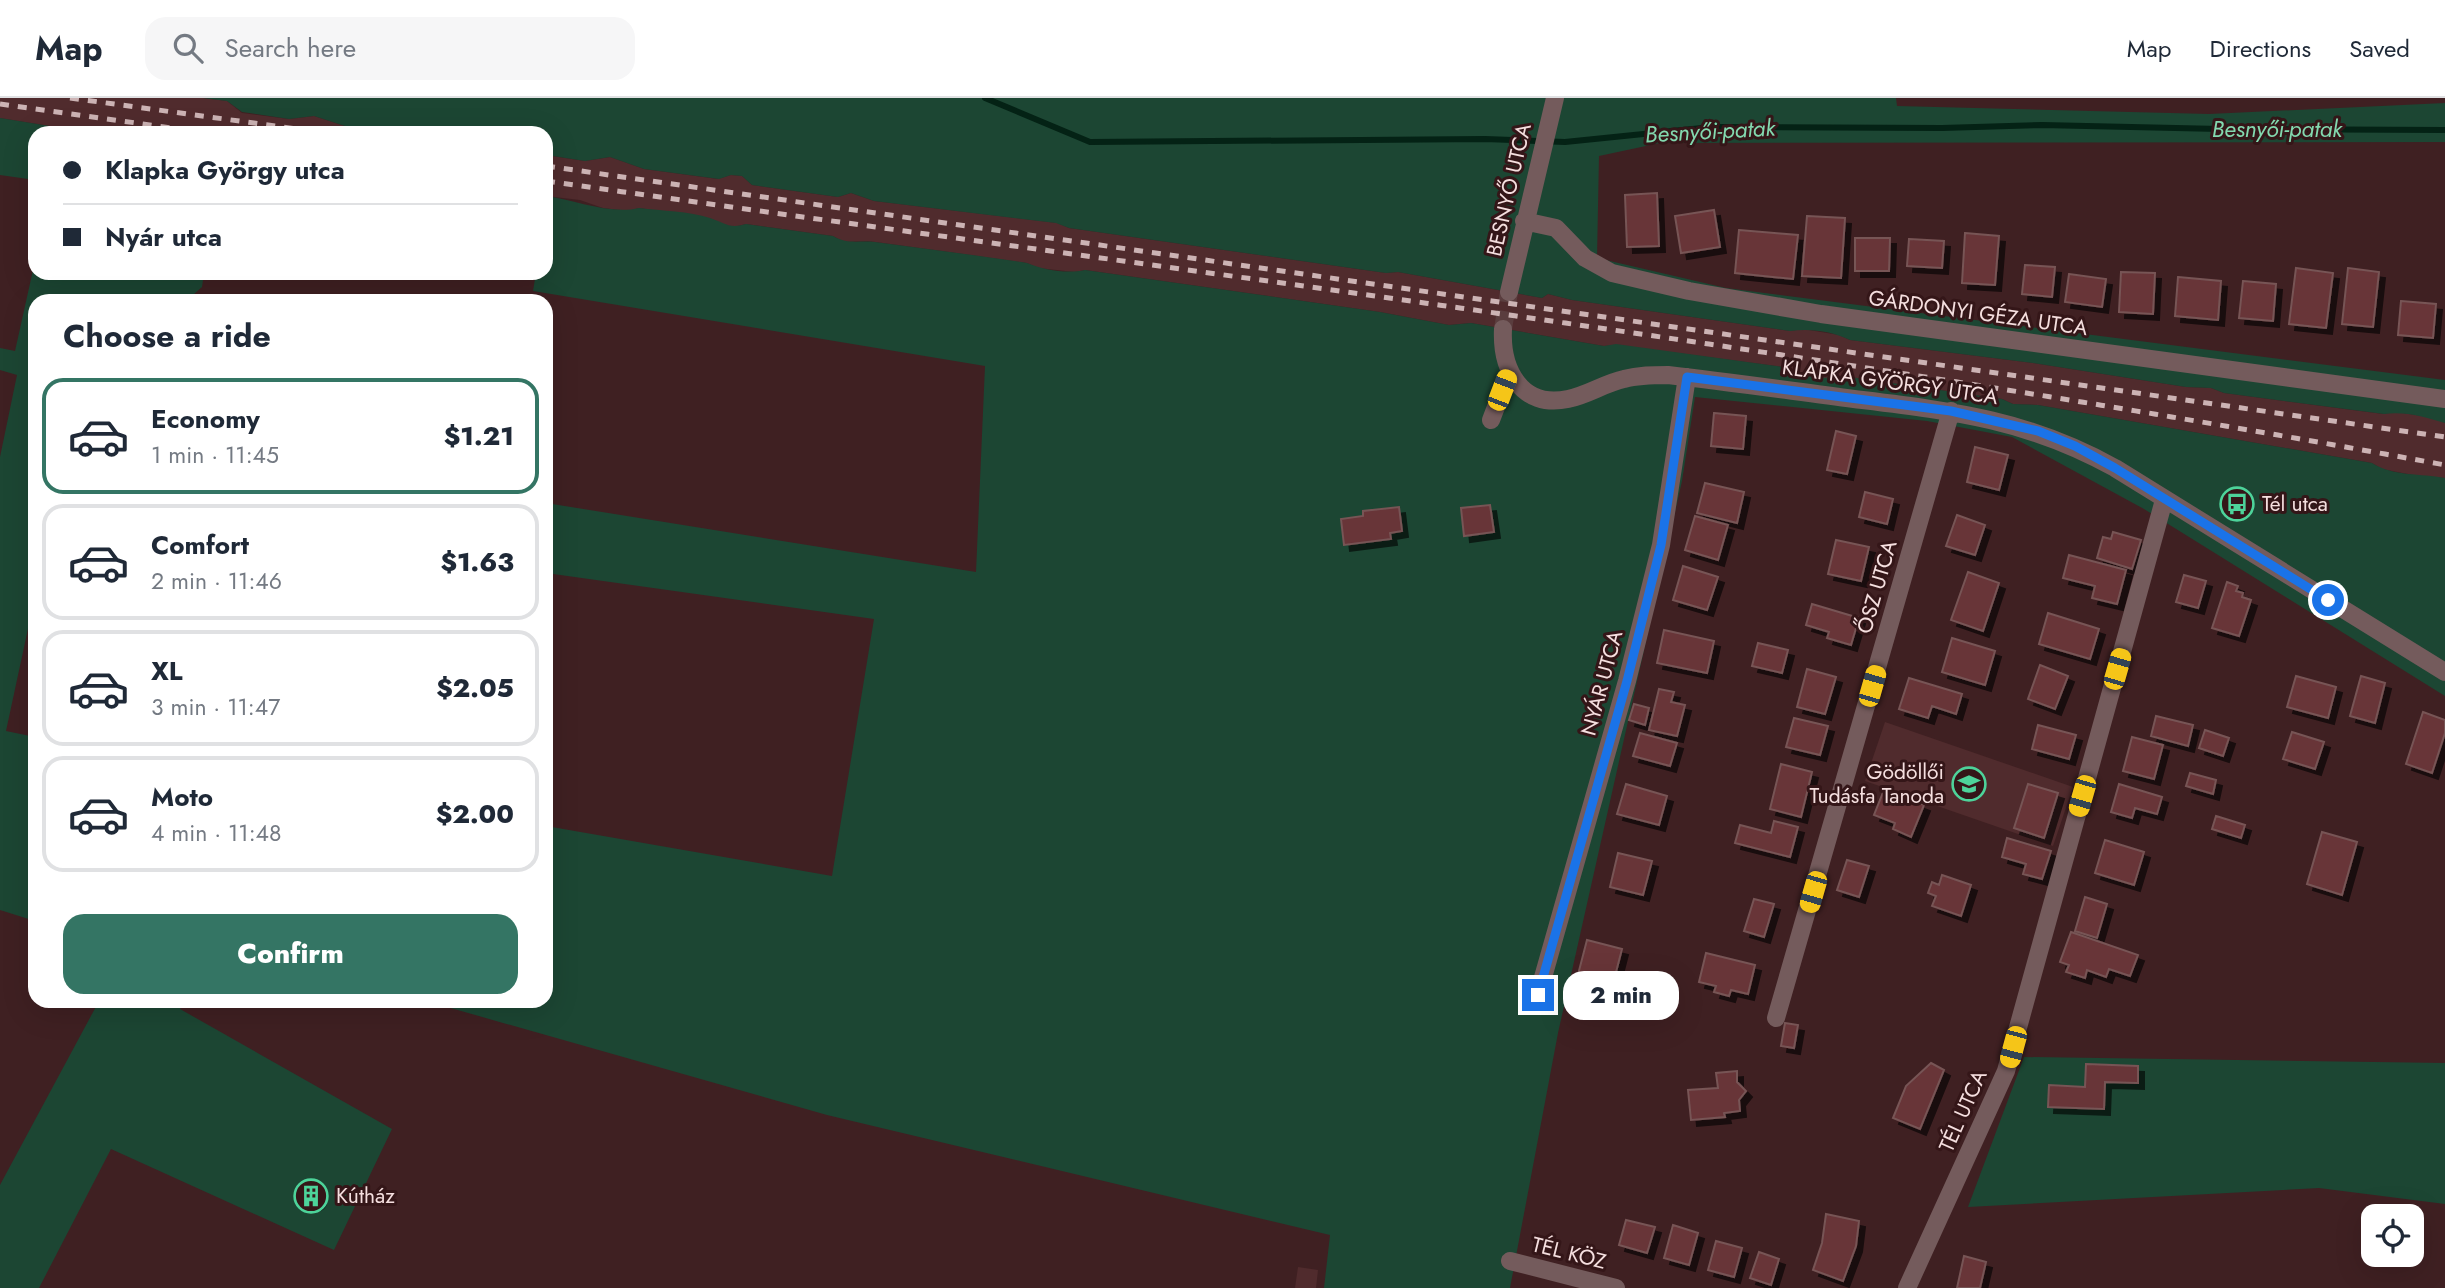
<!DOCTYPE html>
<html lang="en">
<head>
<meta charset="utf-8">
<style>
  :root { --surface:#fff; --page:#f6f6f7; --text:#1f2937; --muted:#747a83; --line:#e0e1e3; --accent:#347564 }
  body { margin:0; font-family:Jost,sans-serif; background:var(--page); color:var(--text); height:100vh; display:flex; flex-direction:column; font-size:26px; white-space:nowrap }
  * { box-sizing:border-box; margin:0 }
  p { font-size:23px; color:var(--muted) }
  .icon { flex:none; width:38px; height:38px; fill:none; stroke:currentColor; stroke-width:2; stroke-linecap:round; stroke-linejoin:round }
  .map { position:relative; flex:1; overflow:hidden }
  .sheet { position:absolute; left:28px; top:196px; width:525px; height:714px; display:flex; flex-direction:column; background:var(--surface); border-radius:21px; box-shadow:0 7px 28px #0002 }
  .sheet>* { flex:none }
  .guide { position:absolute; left:28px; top:28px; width:525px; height:154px; border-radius:21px; box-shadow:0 7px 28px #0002; display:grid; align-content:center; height:154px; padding:0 35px; background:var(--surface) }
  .tools { position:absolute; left:2361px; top:1106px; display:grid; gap:14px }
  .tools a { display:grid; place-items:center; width:63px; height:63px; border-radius:14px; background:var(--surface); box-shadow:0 7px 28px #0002; font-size:35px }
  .end { position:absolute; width:32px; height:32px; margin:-16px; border:9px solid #1a73e8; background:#fff; box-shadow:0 0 0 4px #fff }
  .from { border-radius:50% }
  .bubble { position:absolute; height:49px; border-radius:21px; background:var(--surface); box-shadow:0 7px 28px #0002; font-size:23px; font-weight:800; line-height:49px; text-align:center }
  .car { position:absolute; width:21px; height:42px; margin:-21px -10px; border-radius:9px; box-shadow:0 0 5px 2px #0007; background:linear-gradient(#f5c518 24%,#345 0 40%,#f5c518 0 76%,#345 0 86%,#f5c518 0) }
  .guide b { display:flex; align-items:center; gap:24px; height:66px; font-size:26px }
  .guide b+b { border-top:2px solid var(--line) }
  .guide i { width:18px; height:18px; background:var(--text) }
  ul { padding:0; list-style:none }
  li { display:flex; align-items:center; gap:21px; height:116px; margin:0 14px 10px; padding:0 21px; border:4px solid var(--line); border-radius:21px }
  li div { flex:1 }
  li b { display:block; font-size:26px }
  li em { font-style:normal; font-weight:800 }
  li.on { border-color:var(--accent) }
  li>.icon { width:63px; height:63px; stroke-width:1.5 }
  h2 { padding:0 35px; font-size:32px; line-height:84px }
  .cta { display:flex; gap:14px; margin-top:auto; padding:14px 35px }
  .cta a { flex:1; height:80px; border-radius:21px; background:var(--accent); color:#fff; font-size:28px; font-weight:800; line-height:80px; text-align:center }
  header { display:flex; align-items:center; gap:42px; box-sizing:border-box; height:98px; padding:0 35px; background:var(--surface); border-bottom:2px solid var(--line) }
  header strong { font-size:33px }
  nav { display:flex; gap:38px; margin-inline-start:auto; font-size:24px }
  .search { width:490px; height:63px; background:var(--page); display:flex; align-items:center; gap:18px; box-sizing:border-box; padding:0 24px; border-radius:21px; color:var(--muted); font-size:26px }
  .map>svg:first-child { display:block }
  .built { fill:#502b2d }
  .green { fill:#1c4633 }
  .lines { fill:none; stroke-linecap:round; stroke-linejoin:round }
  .stream { stroke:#042215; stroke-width:6 }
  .building { fill:#673438; stroke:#775455; stroke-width:2; filter:url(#shadow) }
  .street-tunnel { stroke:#5a3d3e; stroke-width:18; stroke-dasharray:18 9; stroke-linecap:butt }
  .street { stroke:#745b5c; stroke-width:18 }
  .rail { stroke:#ccb3b4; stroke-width:5; stroke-dasharray:9 9; stroke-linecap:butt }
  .route { stroke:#1a73e8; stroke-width:9 }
  .labels { text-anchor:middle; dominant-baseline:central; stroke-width:6; stroke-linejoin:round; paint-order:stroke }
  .street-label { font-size:21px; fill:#f5dfdf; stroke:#341618 }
  .poi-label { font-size:21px; fill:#f5dfdf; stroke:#341618; text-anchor:start }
  .water-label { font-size:23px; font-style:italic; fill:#83d9af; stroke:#341618 }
</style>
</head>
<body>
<header>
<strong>Map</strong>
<div class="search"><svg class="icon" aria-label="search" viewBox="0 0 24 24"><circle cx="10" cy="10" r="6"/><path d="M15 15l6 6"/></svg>Search here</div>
<nav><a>Map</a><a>Directions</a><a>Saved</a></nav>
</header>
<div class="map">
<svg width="2445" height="1190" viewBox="0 0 2445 1190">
  <defs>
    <filter id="shadow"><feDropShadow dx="6" dy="6" stdDeviation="0" flood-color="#0009"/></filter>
  </defs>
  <rect width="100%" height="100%" fill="#3f2022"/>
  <path class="built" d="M 0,0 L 203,0 L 227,3 L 242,15 L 289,21 L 314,18 L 348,29 L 387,35 L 63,35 L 56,29 L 0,20 Z
    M 546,57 L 585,63 L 610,59 L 644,71 L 718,81 L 731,77 L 742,78 L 752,87 L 838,99 L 851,95 L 874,103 L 1057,125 L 1069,130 L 1386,175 L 1398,174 L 1542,200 L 1548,196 L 1572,202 L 1790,233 L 1803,231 L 1839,237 L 1850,242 L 2033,265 L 2186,289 L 2211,290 L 2224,295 L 2383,316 L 2395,314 L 2431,319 L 2445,325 L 2445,380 L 2418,378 L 2382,371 L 2372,365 L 2038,307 L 2013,306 L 2002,301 L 1843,278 L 1831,281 L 1795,276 L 1784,269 L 1616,247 L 1604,248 L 1471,225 L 1449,227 L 1380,214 L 1085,172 L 1075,174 L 1038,170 L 1027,165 L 949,154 L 868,143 L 844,144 L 833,138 L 746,126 L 734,129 L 722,128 L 712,121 L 639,110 L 628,113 L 603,110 L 580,102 L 546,98 Z
    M 1885,624 L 2073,689 L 2053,748 L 1865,683 Z
    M 1298,1169 L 1318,1172 L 1316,1190 L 1295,1190 Z"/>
  <path class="green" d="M 203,0 L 1896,0 L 1897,8 L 2209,16 L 2445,5 L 2445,44 L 1660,45 L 1599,58 L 1597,160 L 1726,190 L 2445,282 L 2445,325 C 2425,319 2405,313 2384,316 L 2224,295 L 2211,290 L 2186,289 L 2033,265 L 1850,242 C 1832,233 1810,230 1790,233 L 1572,202 L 1548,196 L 1542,200 L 1398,174 L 1386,175 L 1069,130 L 1056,125 L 874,103 L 851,95 L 838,99 L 752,87 L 742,78 L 731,77 L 719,81 L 644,71 L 610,59 L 585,63 L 546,57 L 546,35 L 387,35 L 348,29 L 314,18 L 289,21 L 242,14 L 227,3 Z
    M 0,20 L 56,29 L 63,35 L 35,35 L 35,82 L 0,77 Z
    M 546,98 C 575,102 611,117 639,110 C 662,113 689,113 710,120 C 725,125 729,131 746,126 L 833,138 C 849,147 859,142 875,144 C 926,151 977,157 1027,165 C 1044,172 1067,176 1085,172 L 1380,214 L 1449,227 L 1471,225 L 1604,248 L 1616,246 L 1784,269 C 1801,279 1824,282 1843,278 L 2002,301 L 2013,306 L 2038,307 L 2372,365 C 2395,379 2420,375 2445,380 L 2445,598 L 2144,411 L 2012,339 L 1927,323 L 1695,299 L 1682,383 L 1558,935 L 1510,1190 L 1324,1190 L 1330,1137 L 827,1017 L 426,903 L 546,903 L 546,728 L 832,778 L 874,521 L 546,475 L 546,405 L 976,474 L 985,268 L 533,193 L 536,175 L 546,175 Z
    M 35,163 L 35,175 L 204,175 L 202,189 L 186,203 L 35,203 L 35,498 L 6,633 L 35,639 L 35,823 L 0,812 L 0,359 L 17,277 L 0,272 L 0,250 L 15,253 Z
    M 99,903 L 185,903 L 180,911 L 392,1031 L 334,1152 L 111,1051 L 39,1190 L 0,1190 L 0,1087 Z
    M 2024,959 L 2445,965 L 2445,1106 L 2319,1090 L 1968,1109 Z"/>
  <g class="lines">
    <path class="stream" d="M 985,0 L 1090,44 L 1485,41 L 1565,44 L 1712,29 L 1942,30 L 2042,27 L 2220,31 L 2445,32"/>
  </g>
  <path class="building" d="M 1657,95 L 1659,148 L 1627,149 L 1625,97 Z
    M 1714,112 L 1720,149 L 1681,155 L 1675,118 Z
    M 1807,118 L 1845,120 L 1841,180 L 1802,178 Z
    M 1739,132 L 1798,137 L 1793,181 L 1735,175 Z
    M 1965,135 L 1999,138 L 1995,187 L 1962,185 Z
    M 1855,140 L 1890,140 L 1889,173 L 1855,173 Z
    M 1909,141 L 1944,143 L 1942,170 L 1907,168 Z
    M 2025,167 L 2055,169 L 2052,199 L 2022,196 Z
    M 2296,170 L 2333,175 L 2326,230 L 2289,226 Z
    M 2348,170 L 2379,174 L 2373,229 L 2342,226 Z
    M 2121,174 L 2155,175 L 2153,216 L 2119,214 Z
    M 2069,176 L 2106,181 L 2102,209 L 2065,204 Z
    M 2178,179 L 2221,183 L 2218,222 L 2175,218 Z
    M 2243,183 L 2276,186 L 2273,223 L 2239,220 Z
    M 2401,203 L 2436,206 L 2433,240 L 2398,237 Z
    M 1714,315 L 1746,318 L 1743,351 L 1711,348 Z
    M 1836,333 L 1856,338 L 1847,376 L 1827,372 Z
    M 1975,349 L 2008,357 L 1999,392 L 1967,384 Z
    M 1705,385 L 1744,394 L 1737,425 L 1697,415 Z
    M 1865,394 L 1893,401 L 1887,426 L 1859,419 Z
    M 1490,407 L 1494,434 L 1464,438 L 1461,410 Z
    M 1399,409 L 1402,433 L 1390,435 L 1391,441 L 1344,447 L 1341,421 L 1363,418 L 1363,413 Z
    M 1957,417 L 1985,427 L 1975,457 L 1946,448 Z
    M 1695,418 L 1728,427 L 1718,462 L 1685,452 Z
    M 2113,434 L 2141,442 L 2132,471 L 2097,460 L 2103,439 L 2111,441 Z
    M 1836,442 L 1869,449 L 1861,483 L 1828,476 Z
    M 2069,457 L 2126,472 L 2117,506 L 2092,500 L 2095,488 L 2063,480 Z
    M 1683,468 L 1718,479 L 1707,512 L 1673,502 Z
    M 1968,474 L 1999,485 L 1983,533 L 1951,522 Z
    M 2184,477 L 2206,483 L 2198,510 L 2176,504 Z
    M 2227,484 L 2238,488 L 2236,493 L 2243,495 L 2242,499 L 2251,502 L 2239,538 L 2212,530 Z
    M 1812,506 L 1859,520 L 1851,547 L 1827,540 L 1829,534 L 1806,527 Z
    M 2048,515 L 2099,531 L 2090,561 L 2039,546 Z
    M 1664,532 L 1714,543 L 1707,575 L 1657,565 Z
    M 1952,540 L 1995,553 L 1985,587 L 1942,574 Z
    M 1758,545 L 1788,552 L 1782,575 L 1752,568 Z
    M 2040,567 L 2068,578 L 2055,611 L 2028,601 Z
    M 1807,571 L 1836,579 L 1825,616 L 1797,609 Z
    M 2296,578 L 2336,589 L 2328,620 L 2287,609 Z
    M 2361,578 L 2385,585 L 2375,625 L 2350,618 Z
    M 1909,580 L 1962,596 L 1956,616 L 1932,608 L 1928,620 L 1899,611 Z
    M 1659,591 L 1674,594 L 1671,604 L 1685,607 L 1677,638 L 1649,632 Z
    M 1634,606 L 1649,610 L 1645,627 L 1629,622 Z
    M 2423,614 L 2445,622 L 2445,635 L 2432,675 L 2406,666 Z
    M 2156,618 L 2193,627 L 2188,648 L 2151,638 Z
    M 1794,620 L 1828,628 L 1820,657 L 1786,649 Z
    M 2038,627 L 2076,637 L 2069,661 L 2032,651 Z
    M 2205,632 L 2229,640 L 2223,658 L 2199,650 Z
    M 2292,634 L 2324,644 L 2315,671 L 2283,661 Z
    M 1640,635 L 1677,645 L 1670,668 L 1633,658 Z
    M 2132,639 L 2163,647 L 2154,681 L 2123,673 Z
    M 1781,666 L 1812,674 L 1801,719 L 1770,711 Z
    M 2190,675 L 2216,682 L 2213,696 L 2186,688 Z
    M 1626,686 L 1667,698 L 1659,727 L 1617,716 Z
    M 2028,686 L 2058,695 L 2044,740 L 2014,730 Z
    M 2119,686 L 2162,699 L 2157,716 L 2135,710 L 2132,720 L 2111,714 Z
    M 1884,692 L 1924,707 L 1911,739 L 1893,731 L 1895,725 L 1874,717 Z
    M 2216,718 L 2245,727 L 2241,740 L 2212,731 Z
    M 1774,723 L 1798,729 L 1790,759 L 1735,745 L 1740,727 L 1771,735 Z
    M 2322,734 L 2357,744 L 2342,797 L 2307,786 Z
    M 2007,740 L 2051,753 L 2042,781 L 2023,776 L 2026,766 L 2002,759 Z
    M 2105,742 L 2144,754 L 2134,787 L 2095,775 Z
    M 1618,755 L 1652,763 L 1643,797 L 1610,789 Z
    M 1847,762 L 1869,768 L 1859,799 L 1837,792 Z
    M 1942,777 L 1971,787 L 1961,818 L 1932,808 L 1936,798 L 1928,795 L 1932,784 L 1939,787 Z
    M 2085,799 L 2107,806 L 2097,840 L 2075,833 Z
    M 1754,801 L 1774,806 L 1764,839 L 1744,833 Z
    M 2071,834 L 2138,857 L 2130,878 L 2109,871 L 2106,879 L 2087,872 L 2085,880 L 2066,874 L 2069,867 L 2060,864 Z
    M 1587,842 L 1622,851 L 1609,901 L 1574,892 Z
    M 1706,855 L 1755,867 L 1748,896 L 1731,892 L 1729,898 L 1714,894 L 1716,888 L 1699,884 Z
    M 1785,925 L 1798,927 L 1794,950 L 1781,948 Z
    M 1931,965 L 1944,972 L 1920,1031 L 1893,1020 L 1906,988 Z
    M 2086,966 L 2138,968 L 2138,985 L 2105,984 L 2104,1011 L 2048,1009 L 2049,987 L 2085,989 Z
    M 1737,973 L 1737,984 L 1746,993 L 1739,1002 L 1740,1013 L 1724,1015 L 1725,1019 L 1691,1022 L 1688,992 L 1718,990 L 1716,975 Z
    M302 1098a9 9 0 1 1 18 0a9 9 0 1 1-18 0Z
    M 1826,1116 L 1859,1123 L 1856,1148 L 1843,1183 L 1813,1172 L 1822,1145 Z
    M 1626,1122 L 1655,1129 L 1647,1155 L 1619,1147 Z
    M 1673,1127 L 1698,1135 L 1689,1167 L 1664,1160 Z
    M 1716,1143 L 1742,1150 L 1734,1179 L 1708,1172 Z
    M 1759,1154 L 1779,1161 L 1771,1187 L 1750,1180 Z
    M 1964,1158 L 1986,1164 L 1980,1190 L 1957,1190 Z"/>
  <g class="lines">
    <path class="street-tunnel" d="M 1503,231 L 1509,194"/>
    <path class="street" d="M 1524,123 L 1556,130 L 1585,160 L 1612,175 L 1689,193 L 1821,216 L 2445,301
      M 1509,194 L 1555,0
      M 1503,231 C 1501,271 1521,311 1568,301 C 1588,297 1605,285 1624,281 C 1639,277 1653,277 1668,277 C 1730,284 1792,293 1854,301 C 1952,313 2027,321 2115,370 L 2445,574
      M 1491,322 L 1509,275
      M 1538,897 L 1627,583 L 1661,447 L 1687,279
      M 1776,920 L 1951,313
      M 1510,1163 L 1616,1190
      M 1907,1190 L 2006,973 L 2164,402"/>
    <path class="rail" d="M 70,0 L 327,35
      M 0,6 L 208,35
      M 546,68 L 2445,339
      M 546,83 C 1179,173 1816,251 2445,367"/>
  </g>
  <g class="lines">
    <path class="route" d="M 1538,897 L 1627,583 L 1661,447 L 1687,279 L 1951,313 L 2038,333 L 2075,348 L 2115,370 L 2328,502"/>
  </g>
  <defs>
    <symbol id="bus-ring" viewBox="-11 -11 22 22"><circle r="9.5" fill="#341618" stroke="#4dd39a" stroke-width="1.5"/><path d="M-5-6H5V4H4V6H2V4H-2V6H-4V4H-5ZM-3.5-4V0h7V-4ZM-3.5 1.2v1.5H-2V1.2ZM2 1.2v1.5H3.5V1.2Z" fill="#4dd39a"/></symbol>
    <symbol id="school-ring" viewBox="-11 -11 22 22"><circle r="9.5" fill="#341618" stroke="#4dd39a" stroke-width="1.5"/><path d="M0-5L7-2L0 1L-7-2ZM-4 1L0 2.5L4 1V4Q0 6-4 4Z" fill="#4dd39a"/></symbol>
    <symbol id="building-ring" viewBox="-11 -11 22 22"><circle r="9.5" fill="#341618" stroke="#4dd39a" stroke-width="1.5"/><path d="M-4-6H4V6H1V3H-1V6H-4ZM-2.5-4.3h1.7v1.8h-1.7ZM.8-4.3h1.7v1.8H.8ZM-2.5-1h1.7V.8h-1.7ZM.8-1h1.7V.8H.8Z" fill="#4dd39a"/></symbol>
  </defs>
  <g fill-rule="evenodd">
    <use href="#bus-ring" x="2218" y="387" width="38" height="38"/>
    <use href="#school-ring" x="1950" y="667" width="38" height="38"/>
    <use href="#building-ring" x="292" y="1079" width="38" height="38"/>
  </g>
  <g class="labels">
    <g class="street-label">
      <text transform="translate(1509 92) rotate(-77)">BESNYŐ UTCA</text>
      <text transform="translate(1978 215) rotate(8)">GÁRDONYI GÉZA UTCA</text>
      <text transform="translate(1890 284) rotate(8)">KLAPKA GYÖRGY UTCA</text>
      <text transform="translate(1877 489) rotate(-74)">ŐSZ UTCA</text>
      <text transform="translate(1602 585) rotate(-75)">NYÁR UTCA</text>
      <text transform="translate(1963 1013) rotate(-66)">TÉL UTCA</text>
      <text transform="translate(1569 1155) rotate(14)">TÉL KÖZ</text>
    </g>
    <g class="poi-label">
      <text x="2262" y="406">Tél utca</text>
      <text x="1944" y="674" text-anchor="end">Gödöllői<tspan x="1944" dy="24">Tudásfa Tanoda</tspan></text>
      <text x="336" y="1098">Kútház</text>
    </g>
    <g class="water-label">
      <text x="2277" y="31">Besnyői-patak</text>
      <text transform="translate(1710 33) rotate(-3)">Besnyői-patak</text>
    </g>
  </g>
</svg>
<div class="tools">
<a><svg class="icon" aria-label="locate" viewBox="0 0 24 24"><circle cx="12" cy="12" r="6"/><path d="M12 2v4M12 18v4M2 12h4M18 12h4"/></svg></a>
</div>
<i class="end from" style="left:2328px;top:502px"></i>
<i class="end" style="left:1538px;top:897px"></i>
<div class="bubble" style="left:1563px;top:873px;width:116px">2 min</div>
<i class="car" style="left:1502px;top:292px;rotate:21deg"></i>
<i class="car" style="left:2117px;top:571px;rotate:16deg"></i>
<i class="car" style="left:1872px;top:588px;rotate:16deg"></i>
<i class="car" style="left:2082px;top:698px;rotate:196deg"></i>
<i class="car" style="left:1813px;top:794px;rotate:196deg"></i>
<i class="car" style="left:2013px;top:949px;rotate:195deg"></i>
<div class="guide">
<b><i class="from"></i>Klapka György utca</b>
<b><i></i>Nyár utca</b>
</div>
<section class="sheet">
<h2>Choose a ride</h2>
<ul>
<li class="on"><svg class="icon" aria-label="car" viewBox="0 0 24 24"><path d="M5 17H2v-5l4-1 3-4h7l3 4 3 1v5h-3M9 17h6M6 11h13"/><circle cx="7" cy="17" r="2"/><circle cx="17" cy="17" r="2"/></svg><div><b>Economy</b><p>1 min · 11:45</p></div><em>$1.21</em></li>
<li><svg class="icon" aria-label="car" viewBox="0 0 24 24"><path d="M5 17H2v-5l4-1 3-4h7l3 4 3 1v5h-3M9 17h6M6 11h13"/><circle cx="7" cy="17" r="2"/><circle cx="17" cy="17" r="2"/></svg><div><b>Comfort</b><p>2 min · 11:46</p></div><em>$1.63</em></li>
<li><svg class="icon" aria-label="car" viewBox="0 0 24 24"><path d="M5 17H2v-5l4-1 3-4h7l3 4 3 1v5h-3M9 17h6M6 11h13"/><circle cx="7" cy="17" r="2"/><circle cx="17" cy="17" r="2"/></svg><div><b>XL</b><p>3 min · 11:47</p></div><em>$2.05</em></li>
<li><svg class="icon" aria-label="car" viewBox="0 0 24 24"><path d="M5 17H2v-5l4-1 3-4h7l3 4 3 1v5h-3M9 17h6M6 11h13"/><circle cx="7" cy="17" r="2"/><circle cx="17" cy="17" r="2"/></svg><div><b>Moto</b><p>4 min · 11:48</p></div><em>$2.00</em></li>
</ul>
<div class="cta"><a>Confirm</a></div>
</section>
</div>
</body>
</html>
